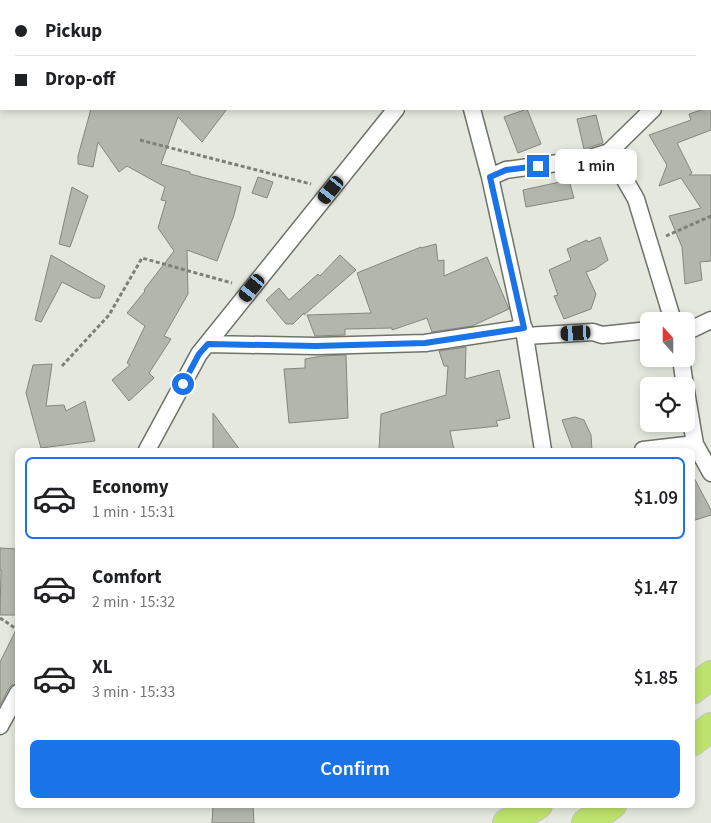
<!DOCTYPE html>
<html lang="en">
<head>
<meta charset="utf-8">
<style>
  :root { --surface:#fff; --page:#f6f6f6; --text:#202124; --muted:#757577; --line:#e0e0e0; --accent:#1a73e8 }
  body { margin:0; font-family:"Source Sans 3",sans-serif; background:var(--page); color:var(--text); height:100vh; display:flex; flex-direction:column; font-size:19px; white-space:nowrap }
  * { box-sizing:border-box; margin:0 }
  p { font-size:16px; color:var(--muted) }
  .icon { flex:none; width:28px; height:28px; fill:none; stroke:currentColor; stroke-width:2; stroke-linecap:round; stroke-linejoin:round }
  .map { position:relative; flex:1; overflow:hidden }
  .side { position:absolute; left:15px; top:448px; width:680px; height:360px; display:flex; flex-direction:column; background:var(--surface); border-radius:8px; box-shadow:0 2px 8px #0003 }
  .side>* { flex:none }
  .hud { position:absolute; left:0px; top:0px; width:711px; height:110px; box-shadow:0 2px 8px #0003; display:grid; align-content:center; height:110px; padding:0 15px; background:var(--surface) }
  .needle { width:32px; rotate:339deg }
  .fabs { position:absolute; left:640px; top:312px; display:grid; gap:10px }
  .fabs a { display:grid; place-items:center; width:55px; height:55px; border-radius:8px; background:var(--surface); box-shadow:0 2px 8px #0003; font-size:25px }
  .end { position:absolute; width:22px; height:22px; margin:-11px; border:6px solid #1a73e8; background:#fff; box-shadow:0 0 0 2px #fff }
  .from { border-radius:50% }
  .bubble { position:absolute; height:35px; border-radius:8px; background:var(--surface); box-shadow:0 2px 8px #0003; font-size:16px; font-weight:600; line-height:35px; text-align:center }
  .car { position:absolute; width:15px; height:30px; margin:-15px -8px; border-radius:6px; box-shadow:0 0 4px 1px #0007; background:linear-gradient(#222 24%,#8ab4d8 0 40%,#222 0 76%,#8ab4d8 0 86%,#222 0) }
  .hud b { display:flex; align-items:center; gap:18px; height:48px; font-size:19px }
  .hud b+b { border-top:1px solid var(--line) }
  .hud i { width:12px; height:12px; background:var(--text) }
  ul { padding:9px 0 0; list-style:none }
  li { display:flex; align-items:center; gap:15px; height:82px; margin:0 10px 8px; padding:0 5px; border:2px solid transparent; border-radius:8px }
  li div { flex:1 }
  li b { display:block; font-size:19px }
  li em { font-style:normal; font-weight:600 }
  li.current { border-color:var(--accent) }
  li>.icon { width:45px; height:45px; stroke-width:1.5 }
  .cta { display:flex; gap:10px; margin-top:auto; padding:10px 15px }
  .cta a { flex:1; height:58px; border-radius:8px; background:var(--accent); color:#fff; font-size:20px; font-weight:600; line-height:58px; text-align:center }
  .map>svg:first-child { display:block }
  .built { fill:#dbe2d0 }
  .building { fill:#b2b6ac; stroke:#83877d }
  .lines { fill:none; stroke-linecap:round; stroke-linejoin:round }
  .street-casing { stroke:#6f7269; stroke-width:19 }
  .highway-casing { stroke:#c5c5c4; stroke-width:30 }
  .path { stroke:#7d8079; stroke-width:3; stroke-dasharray:4 2.5; stroke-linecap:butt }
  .street { stroke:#fff; stroke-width:16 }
  .highway { stroke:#bee36c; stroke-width:28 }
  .route { stroke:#1a73e8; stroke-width:6 }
</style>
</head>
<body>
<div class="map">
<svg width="711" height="823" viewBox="0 0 711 823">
  <rect width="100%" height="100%" fill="#e5e8de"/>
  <path class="built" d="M 164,0 L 436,0 L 436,1 L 164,1 Z"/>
  <path class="building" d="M 711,106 L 711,130 L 677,143 L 692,173 L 689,175 L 711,175 L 711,261 L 700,262 L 702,280 L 685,284 L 682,247 L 669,216 L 701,208 L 681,178 L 659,186 L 667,165 L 649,135 L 691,120 L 689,114 L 704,109 L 710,109 Z
    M 91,109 L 227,109 L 202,142 L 178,117 L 161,164 L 190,172 L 190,174 L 241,187 L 234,215 L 217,261 L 187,250 L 188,294 L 164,336 L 171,339 L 149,373 L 154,378 L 129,401 L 112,380 L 130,365 L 127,363 L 145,326 L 127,313 L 145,291 L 144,290 L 174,251 L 158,228 L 166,201 L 161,200 L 165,187 L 127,166 L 119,172 L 98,142 L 93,167 L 78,164 L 78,156 Z
    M 527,109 L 541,144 L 518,153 L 504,117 Z
    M 596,115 L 603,143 L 584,149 L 577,119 Z
    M 258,177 L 273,182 L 267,198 L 252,193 Z
    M 569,180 L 574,198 L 526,207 L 523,190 Z
    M 72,187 L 88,196 L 70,247 L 59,244 Z
    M 600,237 L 608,260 L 595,269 L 586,272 L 596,294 L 591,309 L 564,319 L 554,296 L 558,295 L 549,270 L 571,260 L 567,249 L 587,240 L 588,242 Z
    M 436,244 L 438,261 L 444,260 L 444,276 L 487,257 L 509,309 L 472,326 L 432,332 L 427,318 L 392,330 L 392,328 L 345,329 L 345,335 L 315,336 L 307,315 L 371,313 L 357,273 L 421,247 L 421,248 Z
    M 51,255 L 105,286 L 100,298 L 93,298 L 62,282 L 41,322 L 35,320 Z
    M 340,255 L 356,270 L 304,315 L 304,313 L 293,324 L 286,324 L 266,300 L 279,288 L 289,300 L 318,274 L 320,276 Z
    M 466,347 L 465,379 L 499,370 L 510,418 L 496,421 L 498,426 L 450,431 L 454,450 L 379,450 L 381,414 L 446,395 L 448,366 L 444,366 L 439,351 Z
    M 346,355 L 348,418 L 289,423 L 284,369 L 305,368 L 305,359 L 322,356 Z
    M 52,364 L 46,406 L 64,405 L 66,411 L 85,401 L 95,441 L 41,448 L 26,393 L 33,365 Z
    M 213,413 L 240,450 L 213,450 Z
    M 575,417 L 584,420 L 591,435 L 592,450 L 573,450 L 562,420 Z
    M 692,474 L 711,510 L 711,515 L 692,521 Z
    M 0,548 L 18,549 L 17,615 L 0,615 L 1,570 L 0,570 Z
    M 18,626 L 18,680 L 16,684 L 12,685 L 9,688 L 0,705 L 0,662 Z
    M 213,805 L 253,805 L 254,823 L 212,823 Z"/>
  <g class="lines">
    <defs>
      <path id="street" d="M 468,1 L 469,0
        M 710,83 L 711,82
        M 472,109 L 490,177 L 525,336
        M 653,109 L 609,152 L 636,199 L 673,321
        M 490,177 L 506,170 L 587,159 L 609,152
        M 686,332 L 711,320
        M 208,344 L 316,346 L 425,343 L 524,328
        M 681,359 L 685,386
        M 686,391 L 695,444 L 711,473
        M 147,450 L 199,354 L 396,109
        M 543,450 L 525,336 L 593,332 L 602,335 L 649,330
        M 643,450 L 695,444
        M 0,726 L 18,693"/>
      <path id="highway" d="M 692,690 L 711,675
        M 692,742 L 711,727
        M 507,823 L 538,805
        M 586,823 L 612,805"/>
    </defs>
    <use href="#street" class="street-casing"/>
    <use href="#highway" class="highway-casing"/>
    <path class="path" d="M 140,140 L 311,184
      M 666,236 L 711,216
      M 62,366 L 109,315 L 142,258 L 232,283
      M 0,618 L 18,630"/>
    <use href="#street" class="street"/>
    <use href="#highway" class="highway"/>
  </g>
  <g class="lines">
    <path class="route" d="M 183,384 L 199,354 L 208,344 L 316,346 L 425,343 L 524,328 L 490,177 L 506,170 L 538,166"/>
  </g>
</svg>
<div class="fabs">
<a><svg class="needle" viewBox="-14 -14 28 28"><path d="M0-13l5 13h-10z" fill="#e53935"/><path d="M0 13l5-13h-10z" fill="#757577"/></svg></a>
<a><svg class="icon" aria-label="locate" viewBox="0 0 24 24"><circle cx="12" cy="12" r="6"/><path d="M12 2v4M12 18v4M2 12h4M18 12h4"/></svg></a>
</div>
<i class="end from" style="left:183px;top:384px"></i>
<i class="end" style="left:538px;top:166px"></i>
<div class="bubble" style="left:555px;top:149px;width:82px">1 min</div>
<i class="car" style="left:331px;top:190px;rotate:219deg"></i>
<i class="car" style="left:252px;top:288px;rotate:219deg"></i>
<i class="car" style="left:576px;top:333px;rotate:267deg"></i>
<div class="hud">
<b><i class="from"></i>Pickup</b>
<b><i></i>Drop-off</b>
</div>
<section class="side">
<ul>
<li class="current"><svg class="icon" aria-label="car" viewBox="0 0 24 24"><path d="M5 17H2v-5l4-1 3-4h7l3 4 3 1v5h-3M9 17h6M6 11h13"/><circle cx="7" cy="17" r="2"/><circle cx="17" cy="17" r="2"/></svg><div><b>Economy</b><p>1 min · 15:31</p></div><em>$1.09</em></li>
<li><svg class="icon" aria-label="car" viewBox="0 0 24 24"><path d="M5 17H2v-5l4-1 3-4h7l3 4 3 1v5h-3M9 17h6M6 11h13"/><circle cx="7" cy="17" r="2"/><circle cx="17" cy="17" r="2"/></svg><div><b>Comfort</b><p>2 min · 15:32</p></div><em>$1.47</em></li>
<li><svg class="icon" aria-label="car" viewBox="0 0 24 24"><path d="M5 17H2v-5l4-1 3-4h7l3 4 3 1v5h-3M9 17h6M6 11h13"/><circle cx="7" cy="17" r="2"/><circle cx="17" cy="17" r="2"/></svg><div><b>XL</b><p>3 min · 15:33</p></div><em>$1.85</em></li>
</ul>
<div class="cta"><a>Confirm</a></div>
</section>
</div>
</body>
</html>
